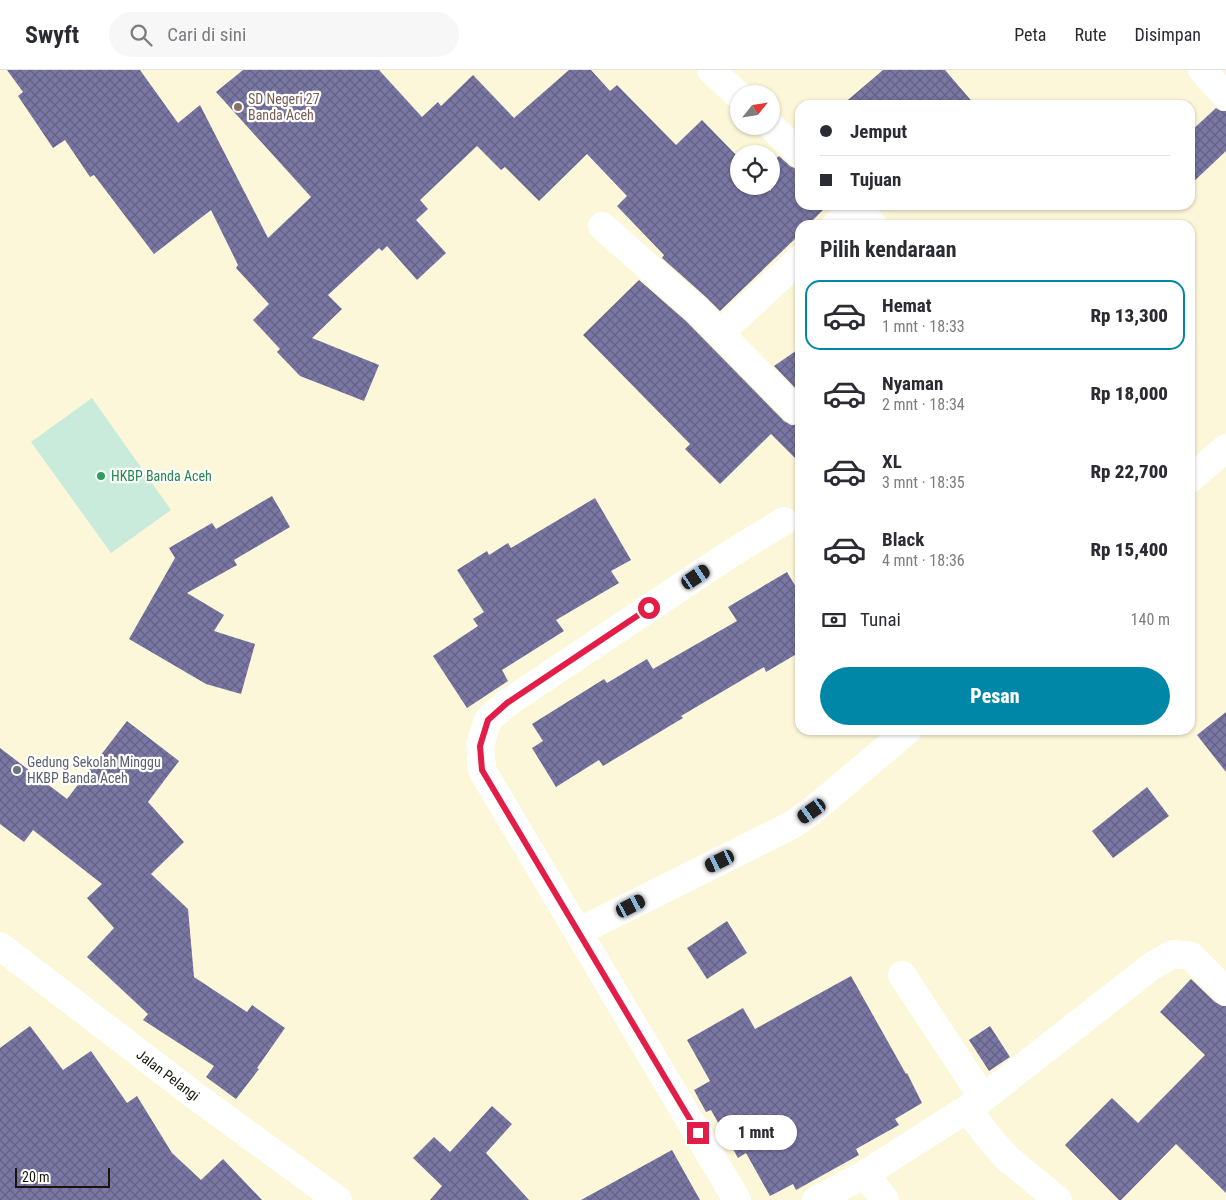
<!DOCTYPE html>
<html lang="id">
<head>
<meta charset="utf-8">
<style>
  :root { --surface:#fff; --page:#f7f7f7; --text:#2b2b33; --muted:#7c7c81; --line:#e1e1e2; --accent:#0087a8 }
  body { margin:0; font-family:"Roboto Condensed",sans-serif; background:var(--page); color:var(--text); height:100vh; display:flex; flex-direction:column; font-size:19px; white-space:nowrap }
  * { box-sizing:border-box; margin:0 }
  p { font-size:16px; color:var(--muted) }
  .icon { flex:none; width:28px; height:28px; fill:none; stroke:currentColor; stroke-width:2; stroke-linecap:round; stroke-linejoin:round }
  .map { position:relative; flex:1; overflow:hidden }
  .side { position:absolute; left:795px; top:150px; width:400px; height:515px; display:flex; flex-direction:column; background:var(--surface); border-radius:15px; box-shadow:0 1px 4px #0004 }
  .side>* { flex:none }
  .banner { position:absolute; left:795px; top:30px; width:400px; height:110px; border-radius:15px; box-shadow:0 1px 4px #0004; display:grid; align-content:center; height:110px; padding:0 25px; background:var(--surface) }
  .needle { width:32px; rotate:60deg }
  .controls { position:absolute; left:730px; top:15px; display:grid; gap:10px }
  .controls a { display:grid; place-items:center; width:50px; height:50px; border-radius:50%; background:var(--surface); box-shadow:0 1px 4px #0004; font-size:25px }
  .scale { position:absolute; left:15px; bottom:12px; width:95px; box-sizing:border-box; padding-left:5px; border:2px solid #18160b; border-top:0; font-size:14px; line-height:18px; white-space:nowrap; color:#18160b; -webkit-text-stroke:4px #fff; paint-order:stroke }
  .end { position:absolute; width:22px; height:22px; margin:-11px; border:6px solid #e11d48; background:#fff; box-shadow:0 0 0 2px #fff }
  .from { border-radius:50% }
  .bubble { position:absolute; height:35px; border-radius:18px; background:var(--surface); box-shadow:0 1px 4px #0004; font-size:16px; font-weight:800; line-height:35px; text-align:center }
  .car { position:absolute; width:15px; height:30px; margin:-15px -8px; border-radius:6px; box-shadow:0 0 4px 1px #0007; background:linear-gradient(#222 24%,#8ab4d8 0 40%,#222 0 76%,#8ab4d8 0 86%,#222 0) }
  .banner b { display:flex; align-items:center; gap:18px; height:48px; font-size:19px }
  .banner b+b { border-top:1px solid var(--line) }
  .banner i { width:12px; height:12px; background:var(--text) }
  ul { padding:0; list-style:none }
  li { display:flex; align-items:center; gap:15px; height:70px; margin:0 10px 8px; padding:0 15px; border:2px solid transparent; border-radius:15px }
  li div { flex:1 }
  li b { display:block; font-size:19px }
  li em { font-style:normal; font-weight:800 }
  li.on { border-color:var(--accent) }
  li>.icon { width:45px; height:45px; stroke-width:1.5 }
  h2 { padding:0 25px; font-size:22px; line-height:60px }
  .pay { display:flex; align-items:center; gap:12px; height:55px; padding:0 25px; font-size:19px }
  .pay p { margin-inline-start:auto }
  .button { display:flex; gap:10px; margin-top:auto; padding:10px 25px }
  .button a { flex:1; height:58px; border-radius:30px; background:var(--accent); color:#fff; font-size:20px; font-weight:800; line-height:58px; text-align:center }
  header { display:flex; align-items:center; gap:30px; box-sizing:border-box; height:70px; padding:0 25px; background:var(--surface); border-bottom:1px solid var(--line) }
  header strong { font-size:24px }
  nav { display:flex; gap:28px; margin-inline-start:auto; font-size:18px }
  .search { width:350px; height:45px; background:var(--page); display:flex; align-items:center; gap:12px; box-sizing:border-box; padding:0 18px; border-radius:28px; color:var(--muted); font-size:19px }
  .map>svg:first-child { display:block }
  .pitch { fill:#c9ebdb }
  .building { fill:url(#building-cross-hatch) }
  .lines { fill:none; stroke-linecap:round; stroke-linejoin:round }
  .minor { stroke:#fff; stroke-width:28 }
  .route { stroke:#e11d48; stroke-width:6 }
  .education-dot { fill:#8d6e63; stroke:#fff; stroke-width:2 }
  .leisure-dot { fill:#2e9e5b; stroke:#fff; stroke-width:2 }
  .worship-dot { fill:#6b7280; stroke:#fff; stroke-width:2 }
  .labels { text-anchor:middle; dominant-baseline:central; stroke-width:4.5; stroke-linejoin:round; paint-order:stroke }
  .education-label { font-size:14px; fill:#785e54; stroke:#fff; text-anchor:start }
  .leisure-label { font-size:14px; fill:#27864d; stroke:#fff; text-anchor:start }
  .worship-label { font-size:14px; fill:#5b616d; stroke:#fff; text-anchor:start }
  .street-label { font-size:14px; fill:#18160b; stroke:#fff }
</style>
</head>
<body>
<header>
<strong>Swyft</strong>
<div class="search"><svg class="icon" aria-label="search" viewBox="0 0 24 24"><circle cx="10" cy="10" r="6"/><path d="M15 15l6 6"/></svg>Cari di sini</div>
<nav><a>Peta</a><a>Rute</a><a>Disimpan</a></nav>
</header>
<div class="map">
<svg width="1226" height="1130" viewBox="0 0 1226 1130">
  <defs>
    <pattern id="building-cross-hatch" width="8" height="8" patternUnits="userSpaceOnUse" patternTransform="scale(1.25)"><rect width="8" height="8" fill="#7a77a4"/><path d="M0 0l8 8M0 8l8-8" fill="none" stroke="#636184"/></pattern>
  </defs>
  <rect width="100%" height="100%" fill="#fdf7d9"/>
  <path class="pitch" d="M 92,328 L 171,440 L 111,483 L 31,372 Z"/>
  <path class="building" d="M 7,0 L 140,0 L 178,53 L 200,35 L 268,168 L 311,127 L 216,22 L 243,0 L 379,0 L 422,47 L 438,32 L 441,36 L 473,5 L 514,48 L 569,0 L 591,0 L 610,21 L 617,15 L 676,75 L 702,50 L 739,88 L 739,116 L 766,116 L 771,121 L 771,93 L 779,86 L 790,96 L 796,99 L 800,99 L 800,135 L 828,135 L 808,155 L 800,155 L 800,164 L 720,241 L 707,228 L 662,188 L 664,185 L 617,136 L 627,126 L 587,84 L 539,131 L 505,97 L 501,100 L 477,76 L 420,130 L 428,139 L 416,150 L 446,183 L 417,210 L 387,176 L 382,181 L 379,178 L 328,225 L 342,239 L 312,268 L 379,295 L 364,331 L 300,306 L 277,282 L 280,279 L 253,250 L 269,234 L 236,198 L 238,195 L 211,140 L 154,184 L 94,105 L 90,107 L 65,70 L 53,78 L 18,26 L 23,22 Z
    M 883,0 L 945,0 L 975,35 L 842,35 Z
    M 1216,38 L 1221,41 L 1226,41 L 1226,81 L 1190,115 L 1190,62 Z
    M 639,210 L 686,251 L 784,351 L 791,355 L 800,355 L 800,393 L 771,364 L 720,414 L 685,379 L 690,374 L 583,265 Z
    M 800,278 L 800,323 L 774,296 Z
    M 272,426 L 290,457 L 234,490 L 237,495 L 187,523 L 224,545 L 214,561 L 255,574 L 241,624 L 206,614 L 129,569 L 175,488 L 169,478 L 212,453 L 216,459 Z
    M 595,428 L 631,490 L 611,501 L 619,513 L 556,550 L 564,561 L 502,600 L 508,611 L 467,638 L 433,586 L 478,556 L 473,549 L 484,542 L 457,500 L 487,481 L 489,485 L 508,473 L 511,478 Z
    M 787,502 L 800,524 L 800,582 L 766,602 L 764,597 L 681,646 L 683,648 L 603,696 L 599,690 L 556,717 L 532,678 L 543,671 L 532,654 L 604,609 L 607,613 L 647,589 L 653,599 L 737,551 L 728,537 Z
    M 1226,642 L 1226,702 L 1197,665 Z
    M 127,651 L 179,691 L 148,732 L 184,772 L 151,804 L 188,839 L 194,907 L 247,942 L 252,935 L 285,958 L 257,998 L 259,999 L 236,1029 L 206,1007 L 214,996 L 143,950 L 148,944 L 87,887 L 114,858 L 87,828 L 102,814 L 33,760 L 24,772 L 0,754 L 0,678 L 67,729 Z
    M 1147,717 L 1169,746 L 1113,788 L 1092,761 Z
    M 727,851 L 747,883 L 707,909 L 687,878 Z
    M 851,906 L 906,1004 L 907,1003 L 922,1033 L 895,1049 L 899,1055 L 856,1079 L 859,1085 L 796,1120 L 793,1114 L 770,1126 L 746,1083 L 738,1088 L 711,1040 L 706,1042 L 694,1020 L 710,1011 L 687,970 L 743,938 L 755,959 Z
    M 1191,909 L 1215,932 L 1222,936 L 1226,936 L 1226,1123 L 1176,1074 L 1121,1130 L 1119,1130 L 1065,1075 L 1112,1028 L 1138,1053 L 1205,985 L 1160,942 Z
    M 30,956 L 63,1000 L 91,981 L 127,1033 L 137,1026 L 172,1083 L 201,1110 L 223,1089 L 262,1130 L 0,1130 L 0,978 Z
    M 990,956 L 1010,987 L 989,1001 L 969,970 Z
    M 492,1036 L 512,1054 L 486,1083 L 529,1130 L 430,1130 L 442,1116 L 413,1088 L 434,1067 L 450,1082 Z
    M 672,1080 L 700,1130 L 581,1130 Z"/>
  <g class="lines">
    <path class="minor" d="M 711,0 L 739,26
      M 1202,0 L 1226,26
      M 771,56 L 800,84
      M 854,135 L 873,155
      M 836,155 L 856,137
      M 602,156 L 697,240 L 795,340
      M 720,263 L 800,189
      M 1190,409 L 1226,378
      M 578,862 L 792,755 L 812,741 L 908,660
      M 0,876 L 194,1025 L 338,1130
      M 902,905 L 983,1028
      M 967,1039 L 992,1071 L 1007,1088 L 1058,1130
      M 865,1104 L 885,1130
      M 737,1130 L 482,700 L 480,675 L 488,650 L 507,633 L 727,486 L 784,451
      M 816,1130 L 865,1104 L 967,1039 L 983,1028 L 1152,896 L 1173,884 L 1191,886 L 1226,921"/>
  </g>
  <g class="lines">
    <path class="route" d="M 649,538 L 507,633 L 488,650 L 480,676 L 482,700 L 698,1063"/>
  </g>
  <circle class="education-dot" cx="238" cy="37" r="5"/>
  <circle class="leisure-dot" cx="101" cy="406" r="5"/>
  <circle class="worship-dot" cx="17" cy="700" r="5"/>
  <g class="labels">
    <g class="education-label">
      <text x="248" y="29">SD Negeri 27<tspan x="248" dy="16">Banda Aceh</tspan></text>
    </g>
    <g class="leisure-label">
      <text x="111" y="406">HKBP Banda Aceh</text>
    </g>
    <g class="worship-label">
      <text x="27" y="692">Gedung Sekolah Minggu<tspan x="27" dy="16">HKBP Banda Aceh</tspan></text>
    </g>
    <g class="street-label">
      <text transform="translate(168 1005) rotate(37)">Jalan Pelangi</text>
    </g>
  </g>
</svg>
<div class="controls">
<a><svg class="needle" viewBox="-14 -14 28 28"><path d="M0-13l5 13h-10z" fill="#e53935"/><path d="M0 13l5-13h-10z" fill="#7c7c81"/></svg></a>
<a><svg class="icon" aria-label="locate" viewBox="0 0 24 24"><circle cx="12" cy="12" r="6"/><path d="M12 2v4M12 18v4M2 12h4M18 12h4"/></svg></a>
</div>
<div class="scale">20 m</div>
<i class="end from" style="left:649px;top:538px"></i>
<i class="end" style="left:698px;top:1063px"></i>
<div class="bubble" style="left:715px;top:1045px;width:82px">1 mnt</div>
<i class="car" style="left:696px;top:507px;rotate:56deg"></i>
<i class="car" style="left:812px;top:741px;rotate:235deg"></i>
<i class="car" style="left:720px;top:791px;rotate:244deg"></i>
<i class="car" style="left:631px;top:836px;rotate:63deg"></i>
<div class="banner">
<b><i class="from"></i>Jemput</b>
<b><i></i>Tujuan</b>
</div>
<section class="side">
<h2>Pilih kendaraan</h2>
<ul>
<li class="on"><svg class="icon" aria-label="car" viewBox="0 0 24 24"><path d="M5 17H2v-5l4-1 3-4h7l3 4 3 1v5h-3M9 17h6M6 11h13"/><circle cx="7" cy="17" r="2"/><circle cx="17" cy="17" r="2"/></svg><div><b>Hemat</b><p>1 mnt · 18:33</p></div><em>Rp 13,300</em></li>
<li><svg class="icon" aria-label="car" viewBox="0 0 24 24"><path d="M5 17H2v-5l4-1 3-4h7l3 4 3 1v5h-3M9 17h6M6 11h13"/><circle cx="7" cy="17" r="2"/><circle cx="17" cy="17" r="2"/></svg><div><b>Nyaman</b><p>2 mnt · 18:34</p></div><em>Rp 18,000</em></li>
<li><svg class="icon" aria-label="car" viewBox="0 0 24 24"><path d="M5 17H2v-5l4-1 3-4h7l3 4 3 1v5h-3M9 17h6M6 11h13"/><circle cx="7" cy="17" r="2"/><circle cx="17" cy="17" r="2"/></svg><div><b>XL</b><p>3 mnt · 18:35</p></div><em>Rp 22,700</em></li>
<li><svg class="icon" aria-label="car" viewBox="0 0 24 24"><path d="M5 17H2v-5l4-1 3-4h7l3 4 3 1v5h-3M9 17h6M6 11h13"/><circle cx="7" cy="17" r="2"/><circle cx="17" cy="17" r="2"/></svg><div><b>Black</b><p>4 mnt · 18:36</p></div><em>Rp 15,400</em></li>
</ul>
<div class="pay"><svg class="icon" aria-label="cash" viewBox="0 0 24 24"><path d="M3 7h18v10H3z"/><circle cx="12" cy="12" r="2"/></svg>Tunai<p>140 m</p></div>
<div class="button"><a>Pesan</a></div>
</section>
</div>
</body>
</html>
